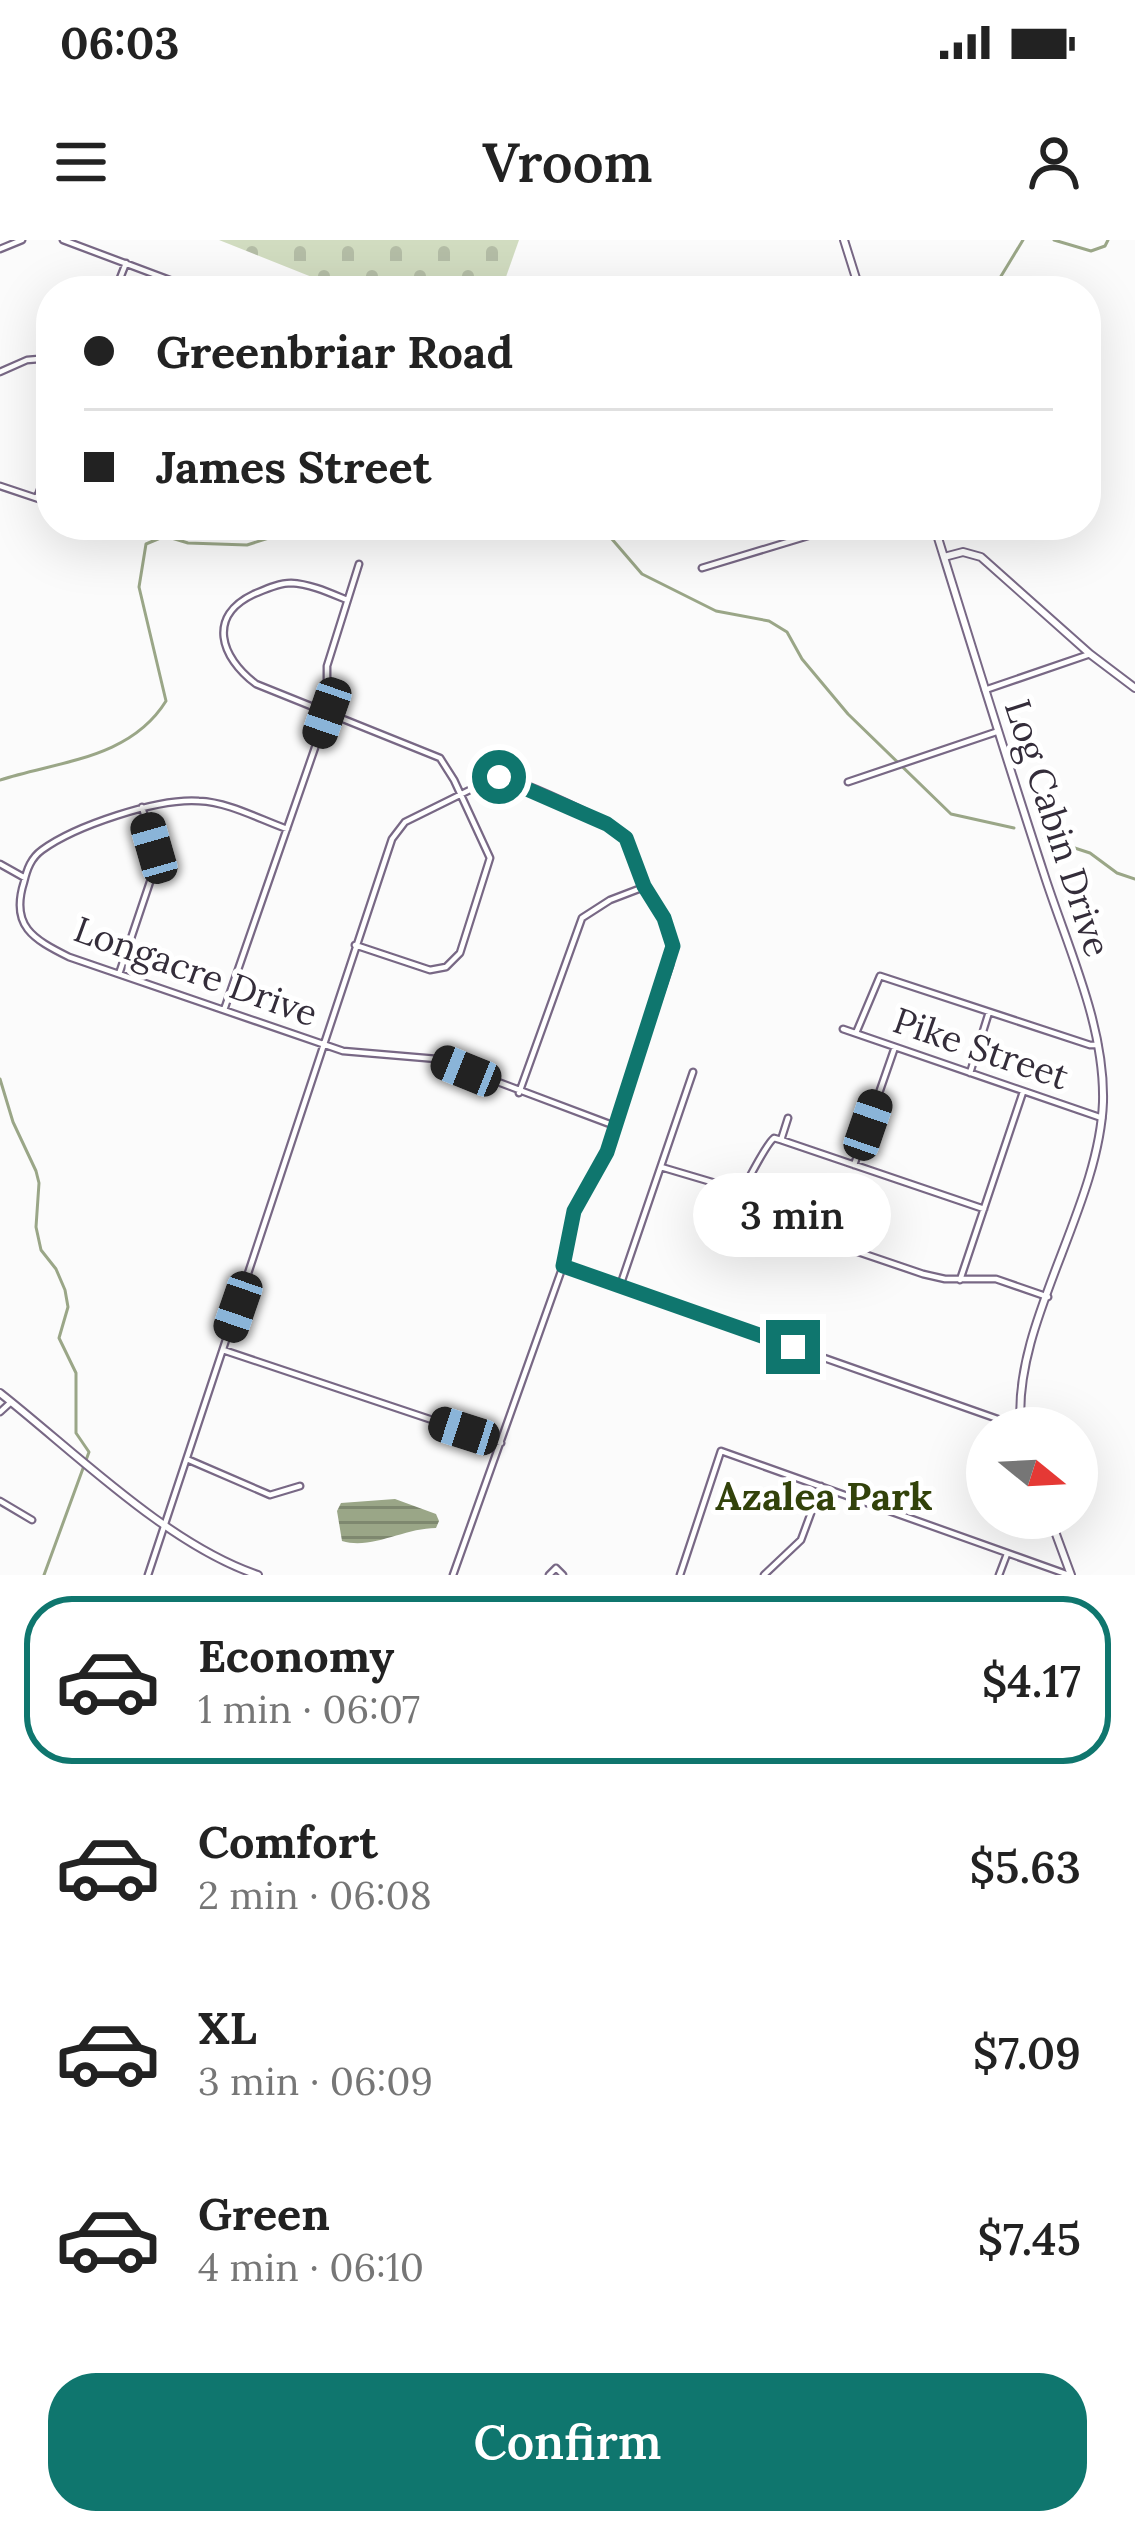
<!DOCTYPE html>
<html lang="en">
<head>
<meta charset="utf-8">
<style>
  :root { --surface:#fff; --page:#f6f6f6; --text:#222; --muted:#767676; --line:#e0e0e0; --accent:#0f766e }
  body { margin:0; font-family:Lora,serif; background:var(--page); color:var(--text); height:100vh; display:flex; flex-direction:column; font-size:45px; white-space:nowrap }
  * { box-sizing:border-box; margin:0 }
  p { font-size:39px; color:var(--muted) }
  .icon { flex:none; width:66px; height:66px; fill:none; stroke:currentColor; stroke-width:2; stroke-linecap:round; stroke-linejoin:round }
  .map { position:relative; height:1335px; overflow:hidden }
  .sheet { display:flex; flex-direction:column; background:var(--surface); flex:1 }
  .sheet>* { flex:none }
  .top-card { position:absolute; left:36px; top:36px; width:1065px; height:264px; border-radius:48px; box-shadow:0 12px 48px #0002; display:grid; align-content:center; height:264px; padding:0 48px; background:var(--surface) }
  .needle { width:78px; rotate:108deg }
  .tools { position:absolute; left:966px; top:1167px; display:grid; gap:24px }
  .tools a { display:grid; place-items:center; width:132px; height:132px; border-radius:50%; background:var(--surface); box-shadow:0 12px 48px #0002; font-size:60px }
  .end { position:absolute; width:54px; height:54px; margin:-27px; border:15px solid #0f766e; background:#fff; box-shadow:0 0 0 6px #fff }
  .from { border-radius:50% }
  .bubble { position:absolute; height:84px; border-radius:42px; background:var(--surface); box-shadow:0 12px 48px #0002; font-size:39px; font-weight:600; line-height:84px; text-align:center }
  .car { position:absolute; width:36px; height:72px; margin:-36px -18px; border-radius:15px; box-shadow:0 0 9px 3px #0007; background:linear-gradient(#222 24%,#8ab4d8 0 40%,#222 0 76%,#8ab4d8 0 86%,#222 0) }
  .top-card b { display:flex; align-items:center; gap:42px; height:114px; font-size:45px }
  .top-card b+b { border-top:3px solid var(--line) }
  .top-card i { width:30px; height:30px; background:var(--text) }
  ul { padding:21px 0 0; list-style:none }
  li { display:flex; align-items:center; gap:36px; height:168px; margin:0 24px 18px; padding:0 24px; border:6px solid transparent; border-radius:48px }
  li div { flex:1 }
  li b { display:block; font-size:45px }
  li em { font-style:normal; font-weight:600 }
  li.selected { border-color:var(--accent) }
  li>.icon { width:108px; height:108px; stroke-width:1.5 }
  .primary-button { display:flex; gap:24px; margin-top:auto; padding:24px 48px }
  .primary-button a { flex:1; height:138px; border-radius:48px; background:var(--accent); color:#fff; font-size:48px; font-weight:600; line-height:138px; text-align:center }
  .status { display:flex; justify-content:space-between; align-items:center; height:84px; padding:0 60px; background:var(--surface); direction:ltr }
  .status svg { height:33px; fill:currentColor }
  header { display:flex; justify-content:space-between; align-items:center; height:156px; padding:0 48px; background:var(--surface); font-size:54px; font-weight:600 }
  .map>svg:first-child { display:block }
  .cemetery { fill:url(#cemetery-stones) }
  .water { fill:url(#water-rules) }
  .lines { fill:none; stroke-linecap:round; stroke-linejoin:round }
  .stream { stroke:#9aa687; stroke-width:3 }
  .minor-casing { stroke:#786885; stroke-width:9 }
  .tertiary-casing { stroke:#786885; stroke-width:10 }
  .minor { stroke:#fff; stroke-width:4.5 }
  .tertiary { stroke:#fff; stroke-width:6 }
  .route { stroke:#0f766e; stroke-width:15 }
  .labels { text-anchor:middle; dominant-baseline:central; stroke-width:10; stroke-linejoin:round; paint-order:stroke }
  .street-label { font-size:36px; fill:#342d3a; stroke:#fff }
  .neighbourhood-label { font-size:39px; font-weight:bold; fill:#32420a; stroke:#fff }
</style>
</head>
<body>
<div class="status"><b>06:03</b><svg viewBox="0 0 49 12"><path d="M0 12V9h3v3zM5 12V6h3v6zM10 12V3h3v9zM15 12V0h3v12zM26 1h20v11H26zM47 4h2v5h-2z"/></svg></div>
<header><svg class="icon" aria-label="menu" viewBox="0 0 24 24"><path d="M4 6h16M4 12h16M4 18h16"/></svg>Vroom<svg class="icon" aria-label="person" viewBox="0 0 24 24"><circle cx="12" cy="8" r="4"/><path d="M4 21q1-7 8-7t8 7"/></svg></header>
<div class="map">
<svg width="1135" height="1335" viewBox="0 0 1135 1335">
  <defs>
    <pattern id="cemetery-stones" width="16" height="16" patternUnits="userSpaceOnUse" patternTransform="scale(3)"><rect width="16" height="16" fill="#d1dcc0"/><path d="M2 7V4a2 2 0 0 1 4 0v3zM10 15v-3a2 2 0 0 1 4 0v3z" fill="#b4bda6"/></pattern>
    <pattern id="water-rules" width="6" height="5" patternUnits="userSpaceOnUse" patternTransform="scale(3)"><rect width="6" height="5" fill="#9aa687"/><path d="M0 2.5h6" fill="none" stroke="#7e886f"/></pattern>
  </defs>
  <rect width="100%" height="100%" fill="#fbfbfb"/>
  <path class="cemetery" d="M 219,0 L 519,0 L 501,51 L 347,51 Z"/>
  <path class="water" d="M 395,1259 L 436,1274 L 439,1281 L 436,1288 C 404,1288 372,1310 342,1301 L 337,1271 L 341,1263 Z"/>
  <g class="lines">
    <path class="stream" d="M 1054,0 L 1091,11 L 1105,6 L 1108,0
      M 992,51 L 1023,0
      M 594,285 L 605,291 L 642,334 L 716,371 L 769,381 L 787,392 L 802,419 L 848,474 L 951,574 L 1014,588
      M 0,540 C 59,521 130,519 166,461 L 139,347 L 146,304 L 165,296 L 188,303 L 247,305 L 310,285
      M 1044,598 L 1090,613 L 1117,633 L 1135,639
      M 0,839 L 13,882 L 36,931 L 39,943 L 36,987 L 41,1010 L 56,1029 L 65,1050 L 68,1067 L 59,1098 L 76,1133 L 76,1193 L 89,1212 L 44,1335"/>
    <defs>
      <path id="minor" d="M 63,0 L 199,51
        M 0,9 L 22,0
        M 115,51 L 126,23
        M 0,132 L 27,120 L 51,118
        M 0,246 L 51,263
        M 37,258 L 51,220
        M 702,328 L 844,285
        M 347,360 C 330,353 311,344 291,343 C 279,343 266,349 254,354 C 207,376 220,417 256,444 L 440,518 L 454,540 L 490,618 L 460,713 L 446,727 L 430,730 L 355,705
        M 985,450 L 1090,414
        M 848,542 L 996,492
        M 287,589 C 259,579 228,562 199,561 C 157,558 75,586 42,610 C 31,618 27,629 24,642 C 10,686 33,699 69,717 L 343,811 L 437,819 L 615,886
        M 0,624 L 25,638
        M 119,734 L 155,627 L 154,608 L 142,567
        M 224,770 L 327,473 L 327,426 L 359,324
        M 843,789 L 1102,878
        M 856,793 L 880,736 L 1090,805 L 1098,805
        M 970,833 L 989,772
        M 519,853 L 582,678 L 610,660 L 644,647
        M 781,900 L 984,969
        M 854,925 L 895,807
        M 661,927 L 742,951
        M 742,951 L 755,972 L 773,983 L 923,1034 L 945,1039 L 996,1039 L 1048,1057
        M 742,951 C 749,939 766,904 774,898 L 781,900 L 788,878
        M 563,1026 L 1009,1183 L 1021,1183
        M 960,1040 L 1023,852
        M 620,1046 L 693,832
        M 223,1110 L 501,1203
        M 0,1172 L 11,1162
        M 189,1220 L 270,1255 L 300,1246
        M 0,1261 L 32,1280
        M 148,1335 L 392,599 L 405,582 L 492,539 L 505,537 C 530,546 607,578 623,596 C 636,610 637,632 644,648 C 659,677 676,690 670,725 L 607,912 L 575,971 L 563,1026 L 453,1335
        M 549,1335 L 556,1328 L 563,1335
        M 680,1335 L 721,1211 L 1069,1335
        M 764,1335 L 801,1300 L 821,1246
        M 999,1335 L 1007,1314"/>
      <path id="tertiary" d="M 844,0 L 860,51
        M 934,285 C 970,401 1006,518 1044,634 C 1067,706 1105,785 1103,862 C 1099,969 1011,1085 1021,1188
        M 944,317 L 963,312 L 981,317 L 1090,414 L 1135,448
        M 0,1153 C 75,1212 168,1305 258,1335
        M 1050,1278 L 1071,1335"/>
    </defs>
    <use href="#minor" class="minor-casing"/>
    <use href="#tertiary" class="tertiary-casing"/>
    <use href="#minor" class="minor"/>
    <use href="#tertiary" class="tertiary"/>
  </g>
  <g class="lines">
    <path class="route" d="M 499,537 L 607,584 L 626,598 L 644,646 L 664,678 L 673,706 L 607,912 L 574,971 L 563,1026 L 793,1107"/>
  </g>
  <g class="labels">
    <g class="street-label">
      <text transform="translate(1058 588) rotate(72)">Log Cabin Drive</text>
      <text transform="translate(196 731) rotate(20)">Longacre Drive</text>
      <text transform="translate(981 808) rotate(19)">Pike Street</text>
    </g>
    <g class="neighbourhood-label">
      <text x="824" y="1256">Azalea Park</text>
    </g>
  </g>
</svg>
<div class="tools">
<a><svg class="needle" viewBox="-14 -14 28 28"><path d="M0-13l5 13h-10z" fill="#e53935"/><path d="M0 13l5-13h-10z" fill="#767676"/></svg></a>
</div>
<i class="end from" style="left:499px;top:537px"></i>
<i class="end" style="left:793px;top:1107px"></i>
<div class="bubble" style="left:693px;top:933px;width:198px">3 min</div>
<i class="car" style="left:327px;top:473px;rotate:199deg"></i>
<i class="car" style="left:154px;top:608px;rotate:344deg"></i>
<i class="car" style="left:466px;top:831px;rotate:292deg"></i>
<i class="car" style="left:868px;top:885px;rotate:19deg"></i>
<i class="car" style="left:238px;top:1067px;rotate:199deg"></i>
<i class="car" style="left:464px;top:1191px;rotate:288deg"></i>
<div class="top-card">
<b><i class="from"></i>Greenbriar Road</b>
<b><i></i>James Street</b>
</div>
</div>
<section class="sheet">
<ul>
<li class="selected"><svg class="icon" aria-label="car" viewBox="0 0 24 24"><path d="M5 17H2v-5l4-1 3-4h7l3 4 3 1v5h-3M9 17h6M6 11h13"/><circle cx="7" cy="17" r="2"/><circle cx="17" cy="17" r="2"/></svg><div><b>Economy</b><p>1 min · 06:07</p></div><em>$4.17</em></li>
<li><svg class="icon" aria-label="car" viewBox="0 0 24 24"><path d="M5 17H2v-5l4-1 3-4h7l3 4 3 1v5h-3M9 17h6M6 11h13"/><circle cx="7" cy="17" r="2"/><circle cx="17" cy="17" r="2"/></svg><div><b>Comfort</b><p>2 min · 06:08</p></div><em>$5.63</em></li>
<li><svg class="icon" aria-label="car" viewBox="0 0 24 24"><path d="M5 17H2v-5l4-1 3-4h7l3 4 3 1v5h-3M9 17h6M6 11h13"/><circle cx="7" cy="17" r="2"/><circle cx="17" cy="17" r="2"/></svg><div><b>XL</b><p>3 min · 06:09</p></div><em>$7.09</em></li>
<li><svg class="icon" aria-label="car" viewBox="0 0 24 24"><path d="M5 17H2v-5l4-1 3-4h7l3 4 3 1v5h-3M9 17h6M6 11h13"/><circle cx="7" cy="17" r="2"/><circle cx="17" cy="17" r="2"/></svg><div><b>Green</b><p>4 min · 06:10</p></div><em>$7.45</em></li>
</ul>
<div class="primary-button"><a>Confirm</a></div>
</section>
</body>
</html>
